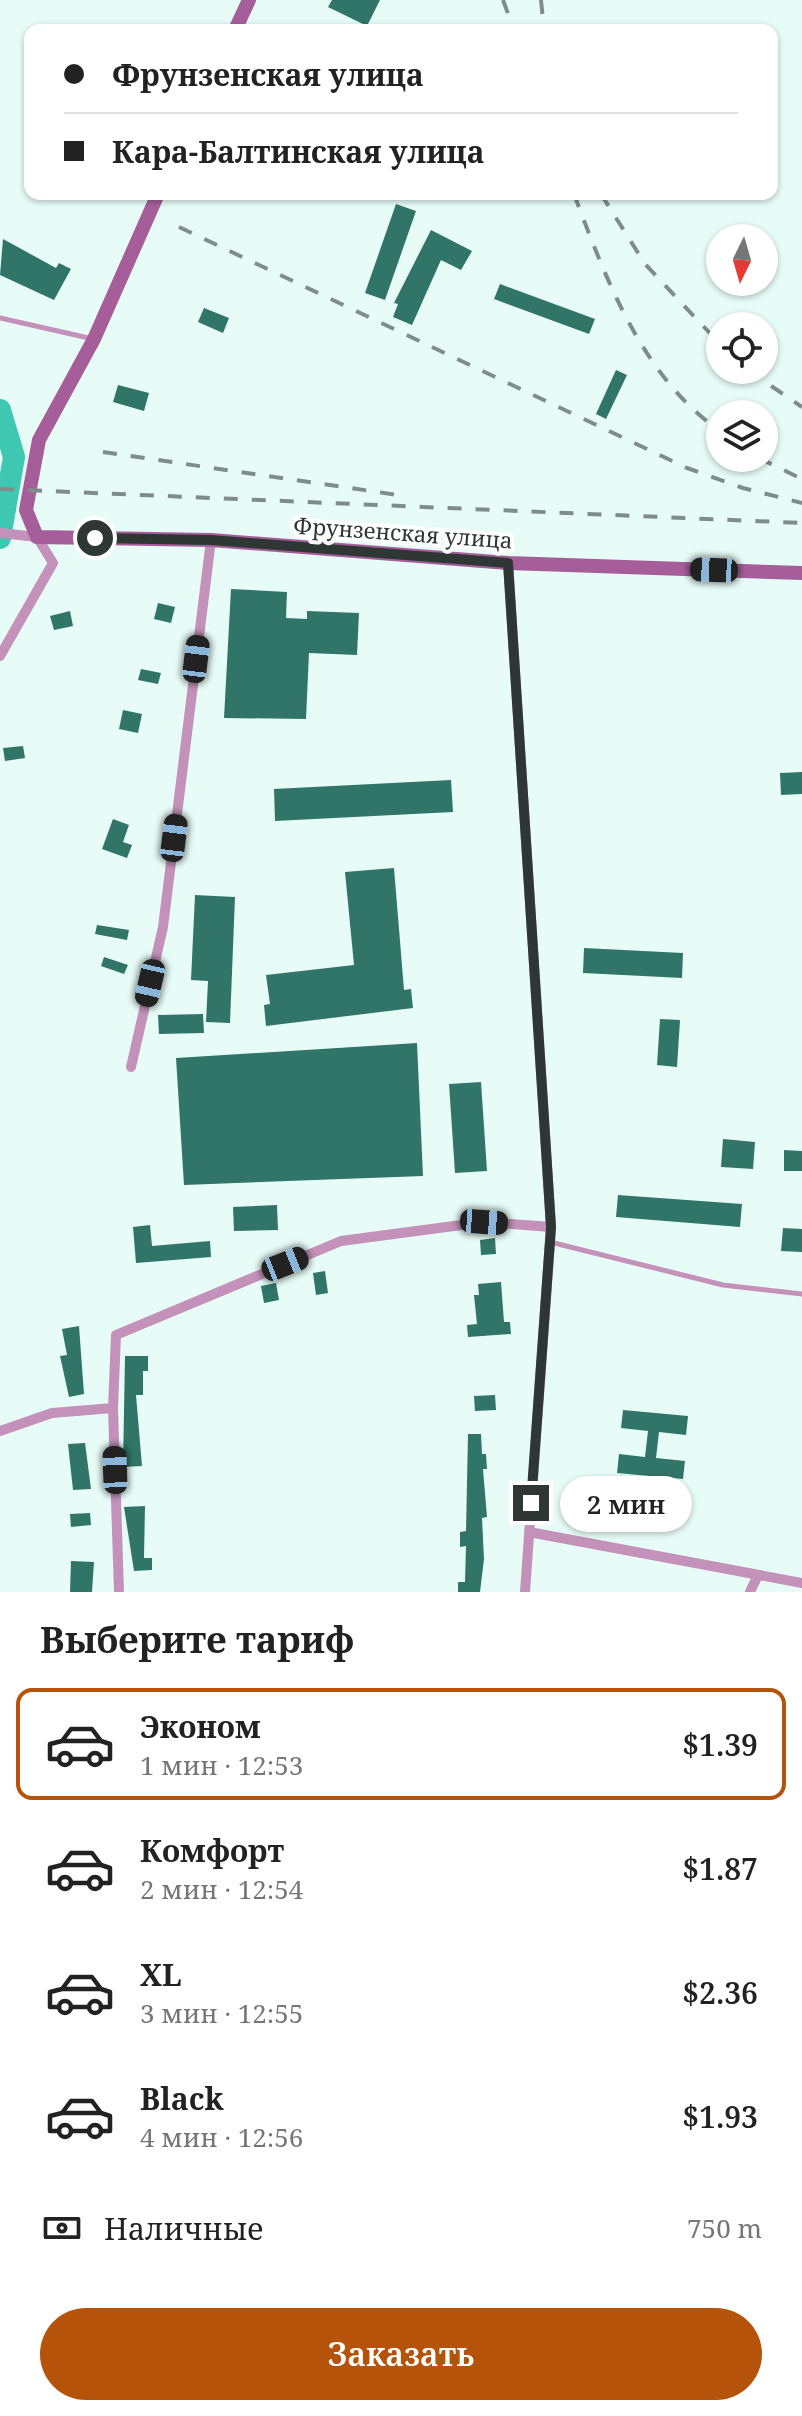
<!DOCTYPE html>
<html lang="ru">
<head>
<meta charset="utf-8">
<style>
  :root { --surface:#fff; --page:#f6f6f6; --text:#222; --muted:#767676; --line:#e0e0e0; --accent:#b45309 }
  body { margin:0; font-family:"Noto Serif",serif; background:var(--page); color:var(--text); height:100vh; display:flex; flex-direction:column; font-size:30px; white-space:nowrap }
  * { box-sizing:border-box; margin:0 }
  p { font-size:26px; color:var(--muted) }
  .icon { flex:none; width:44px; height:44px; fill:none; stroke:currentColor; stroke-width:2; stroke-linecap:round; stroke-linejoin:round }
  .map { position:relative; height:1592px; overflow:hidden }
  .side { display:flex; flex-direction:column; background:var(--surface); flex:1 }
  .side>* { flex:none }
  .top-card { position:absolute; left:24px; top:24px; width:754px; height:176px; border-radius:16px; box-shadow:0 2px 6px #0004; display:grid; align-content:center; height:176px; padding:0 40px; background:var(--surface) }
  .needle { width:52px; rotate:185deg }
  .fabs { position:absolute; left:706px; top:224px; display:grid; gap:16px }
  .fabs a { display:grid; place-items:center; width:72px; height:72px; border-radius:50%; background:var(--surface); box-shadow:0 2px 6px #0004; font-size:40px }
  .end { position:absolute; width:36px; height:36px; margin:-18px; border:10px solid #2f3735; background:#fff; box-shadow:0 0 0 4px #fff }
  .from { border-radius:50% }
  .bubble { position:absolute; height:56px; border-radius:28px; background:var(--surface); box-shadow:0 2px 6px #0004; font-size:26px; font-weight:600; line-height:56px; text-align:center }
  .car { position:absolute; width:24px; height:48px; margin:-24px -12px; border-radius:10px; box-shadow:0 0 6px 2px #0007; background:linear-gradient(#222 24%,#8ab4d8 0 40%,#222 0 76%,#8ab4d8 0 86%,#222 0) }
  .top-card b { display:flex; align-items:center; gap:28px; height:76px; font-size:30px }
  .top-card b+b { border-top:2px solid var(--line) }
  .top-card i { width:20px; height:20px; background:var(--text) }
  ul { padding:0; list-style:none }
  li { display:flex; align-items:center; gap:24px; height:112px; margin:0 16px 12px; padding:0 24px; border:4px solid transparent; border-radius:16px }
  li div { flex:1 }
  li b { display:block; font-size:30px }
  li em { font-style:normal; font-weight:600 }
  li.on { border-color:var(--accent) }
  li>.icon { width:72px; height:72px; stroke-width:1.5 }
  h2 { padding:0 40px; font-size:36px; line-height:96px }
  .pay { display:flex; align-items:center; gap:20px; height:88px; padding:0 40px; font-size:30px }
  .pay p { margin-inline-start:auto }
  .button { display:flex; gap:16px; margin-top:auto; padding:16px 40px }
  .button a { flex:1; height:92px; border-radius:48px; background:var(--accent); color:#fff; font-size:32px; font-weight:600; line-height:92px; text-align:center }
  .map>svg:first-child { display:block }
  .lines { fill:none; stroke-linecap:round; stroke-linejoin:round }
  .river { stroke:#3ec8b1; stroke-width:22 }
  .building { fill:#307568 }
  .lane { stroke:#c391b9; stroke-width:5 }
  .street { stroke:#c391b9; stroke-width:10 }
  .secondary { stroke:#a65e9b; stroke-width:14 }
  .rail { stroke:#7f8d8a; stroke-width:4; stroke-dasharray:14 14; stroke-linecap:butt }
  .route { stroke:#2f3735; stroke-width:10 }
  .labels { text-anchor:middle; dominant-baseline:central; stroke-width:8; stroke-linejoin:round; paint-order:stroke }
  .street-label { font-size:22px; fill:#2f3735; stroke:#fff }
</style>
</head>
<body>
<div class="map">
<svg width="802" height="1592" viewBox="0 0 802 1592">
  <rect width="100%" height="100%" fill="#e7fcf7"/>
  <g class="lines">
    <path class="river" d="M 0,410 L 14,457 L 0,538"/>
  </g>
  <path class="building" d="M 332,0 L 380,0 L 367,26 L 328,7 Z
    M 396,204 L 416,211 L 385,300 L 365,293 Z
    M 431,230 L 472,251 L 461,270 L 441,260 L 412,325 L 393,317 L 398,304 L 394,303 Z
    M 3,239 L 56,268 L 59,263 L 71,269 L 54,300 L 0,275 Z
    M 500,284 L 595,319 L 589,334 L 494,299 Z
    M 204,308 L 229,318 L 223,333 L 198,322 Z
    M 616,370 L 627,375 L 606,419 L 596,414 Z
    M 118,385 L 149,393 L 144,411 L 113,402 Z
    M 231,589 L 287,592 L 286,618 L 307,619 L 307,611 L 359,613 L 357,655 L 309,653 L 306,719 L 224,718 Z
    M 158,603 L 175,607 L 171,623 L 154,619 Z
    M 70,611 L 73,626 L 54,630 L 50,616 Z
    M 141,669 L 161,673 L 158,684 L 138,680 Z
    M 123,710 L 142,714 L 138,733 L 119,729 Z
    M 23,746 L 25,758 L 5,761 L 3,748 Z
    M 802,772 L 802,794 L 781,795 L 780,773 Z
    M 451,780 L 453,812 L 275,821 L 274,789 Z
    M 113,819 L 129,825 L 123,842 L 132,845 L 127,858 L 102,849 Z
    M 394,868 L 404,990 L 411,989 L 413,1008 L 266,1026 L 264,1005 L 270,1004 L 266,975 L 354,965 L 345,872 Z
    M 195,895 L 235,897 L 230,1023 L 206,1022 L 208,981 L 191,980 Z
    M 97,925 L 129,930 L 127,940 L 95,934 Z
    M 584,948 L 683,953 L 682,978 L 583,973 Z
    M 104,957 L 128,965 L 124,974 L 101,966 Z
    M 203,1014 L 204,1033 L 159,1034 L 158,1015 Z
    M 660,1019 L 680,1020 L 677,1067 L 657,1065 Z
    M 417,1043 L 423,1176 L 184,1185 L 176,1058 Z
    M 481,1082 L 487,1171 L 455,1173 L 449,1084 Z
    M 723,1139 L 755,1142 L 753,1169 L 721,1167 Z
    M 784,1150 L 802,1151 L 802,1171 L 784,1171 Z
    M 618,1195 L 742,1204 L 740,1227 L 616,1217 Z
    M 277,1205 L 278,1230 L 234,1231 L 233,1207 Z
    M 150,1225 L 152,1246 L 210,1241 L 211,1257 L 136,1263 L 133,1227 Z
    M 783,1228 L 802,1229 L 802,1252 L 781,1251 Z
    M 495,1238 L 496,1254 L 481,1255 L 480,1240 Z
    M 325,1271 L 328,1293 L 316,1295 L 313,1273 Z
    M 501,1282 L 504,1322 L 510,1322 L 511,1334 L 468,1337 L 467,1325 L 477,1324 L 474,1295 L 479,1295 L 478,1284 Z
    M 276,1283 L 279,1300 L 264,1303 L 261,1286 Z
    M 79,1326 L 84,1394 L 69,1397 L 60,1356 L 67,1355 L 62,1329 Z
    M 125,1356 L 148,1356 L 148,1371 L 143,1371 L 143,1395 L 136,1395 L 142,1466 L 123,1467 Z
    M 495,1395 L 496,1410 L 475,1411 L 474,1396 Z
    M 623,1410 L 688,1416 L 686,1435 L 659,1432 L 656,1458 L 685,1461 L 683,1479 L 617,1473 L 619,1454 L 645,1457 L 648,1431 L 621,1428 Z
    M 468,1434 L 481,1434 L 482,1454 L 486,1454 L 487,1469 L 483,1469 L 487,1517 L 482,1518 L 484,1559 L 480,1592 L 458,1592 L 458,1582 L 465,1582 L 466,1546 L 460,1547 L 460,1532 L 466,1531 Z
    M 85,1443 L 91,1489 L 73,1490 L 68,1444 Z
    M 145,1506 L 144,1558 L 152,1558 L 152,1570 L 134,1571 L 124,1507 Z
    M 90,1513 L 91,1525 L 71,1527 L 70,1514 Z
    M 71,1561 L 94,1562 L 92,1592 L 70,1592 Z"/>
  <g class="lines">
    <path class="lane" d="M 0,318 L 93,339
      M 550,1242 L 723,1285 L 802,1294"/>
    <path class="street" d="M 0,533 L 37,537 L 53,563 L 0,656
      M 508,563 L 551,1227 L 525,1592
      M 131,1067 L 163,927 L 211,540
      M 0,1431 L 52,1413 L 113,1408
      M 529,1532 L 802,1583
      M 119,1592 L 113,1408 L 116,1335 L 341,1241 L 484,1222 L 551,1227
      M 750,1592 L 758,1575"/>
    <path class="secondary" d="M 235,30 L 249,0
      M 158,194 L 94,339 L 39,440 L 26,510 L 37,537 L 211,540 L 508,563 L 802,573"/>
    <path class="rail" d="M 503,0 L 514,30
      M 541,0 L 544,30
      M 574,194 C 606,279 642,377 720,431
      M 601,194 L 645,264 L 720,344
      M 179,227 L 687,468 L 743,488 L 802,503
      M 748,370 L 802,407
      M 103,452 L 398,495
      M 759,458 L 802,479
      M 0,489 L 802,523"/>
  </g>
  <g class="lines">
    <path class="route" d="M 95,538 L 211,540 L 508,563 L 551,1227 L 531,1503"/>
  </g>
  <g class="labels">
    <g class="street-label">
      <text transform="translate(403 532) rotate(4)">Фрунзенская улица</text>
    </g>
  </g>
</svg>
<div class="fabs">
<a><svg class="needle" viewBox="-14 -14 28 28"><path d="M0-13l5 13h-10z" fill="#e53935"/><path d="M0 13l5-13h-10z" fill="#767676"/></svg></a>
<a><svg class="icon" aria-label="locate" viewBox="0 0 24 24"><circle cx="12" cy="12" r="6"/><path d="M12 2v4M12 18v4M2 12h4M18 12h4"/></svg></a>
<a><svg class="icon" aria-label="layers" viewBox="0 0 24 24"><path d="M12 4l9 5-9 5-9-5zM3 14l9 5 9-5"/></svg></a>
</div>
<i class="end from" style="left:95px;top:538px"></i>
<i class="end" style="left:531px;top:1503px"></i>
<div class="bubble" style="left:560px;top:1476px;width:132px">2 мин</div>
<i class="car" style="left:714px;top:570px;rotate:272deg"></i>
<i class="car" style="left:196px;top:659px;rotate:7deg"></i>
<i class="car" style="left:174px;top:838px;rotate:7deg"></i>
<i class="car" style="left:150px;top:983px;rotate:193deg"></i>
<i class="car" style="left:484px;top:1222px;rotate:94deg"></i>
<i class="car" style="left:285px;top:1264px;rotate:68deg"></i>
<i class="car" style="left:115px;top:1470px;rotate:358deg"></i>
<div class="top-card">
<b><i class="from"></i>Фрунзенская улица</b>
<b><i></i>Кара-Балтинская улица</b>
</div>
</div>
<section class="side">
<h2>Выберите тариф</h2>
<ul>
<li class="on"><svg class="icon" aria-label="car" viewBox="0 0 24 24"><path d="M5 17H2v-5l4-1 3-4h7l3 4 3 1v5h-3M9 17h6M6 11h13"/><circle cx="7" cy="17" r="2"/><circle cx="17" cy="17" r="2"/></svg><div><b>Эконом</b><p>1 мин · 12:53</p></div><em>$1.39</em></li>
<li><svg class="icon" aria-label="car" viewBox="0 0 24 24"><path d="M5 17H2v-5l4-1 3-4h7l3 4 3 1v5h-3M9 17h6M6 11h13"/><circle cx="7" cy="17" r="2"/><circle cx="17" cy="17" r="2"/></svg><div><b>Комфорт</b><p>2 мин · 12:54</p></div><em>$1.87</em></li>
<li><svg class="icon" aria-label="car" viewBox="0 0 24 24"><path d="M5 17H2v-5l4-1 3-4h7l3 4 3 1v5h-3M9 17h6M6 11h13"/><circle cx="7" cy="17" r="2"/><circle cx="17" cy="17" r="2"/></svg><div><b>XL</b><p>3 мин · 12:55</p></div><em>$2.36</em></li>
<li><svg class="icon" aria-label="car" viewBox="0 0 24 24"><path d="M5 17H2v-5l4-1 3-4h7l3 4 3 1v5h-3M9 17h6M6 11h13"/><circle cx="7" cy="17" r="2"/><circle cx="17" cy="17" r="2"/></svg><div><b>Black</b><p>4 мин · 12:56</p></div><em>$1.93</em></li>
</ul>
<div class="pay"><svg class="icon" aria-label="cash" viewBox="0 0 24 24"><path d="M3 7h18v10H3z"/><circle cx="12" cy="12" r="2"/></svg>Наличные<p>750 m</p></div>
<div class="button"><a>Заказать</a></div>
</section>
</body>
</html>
